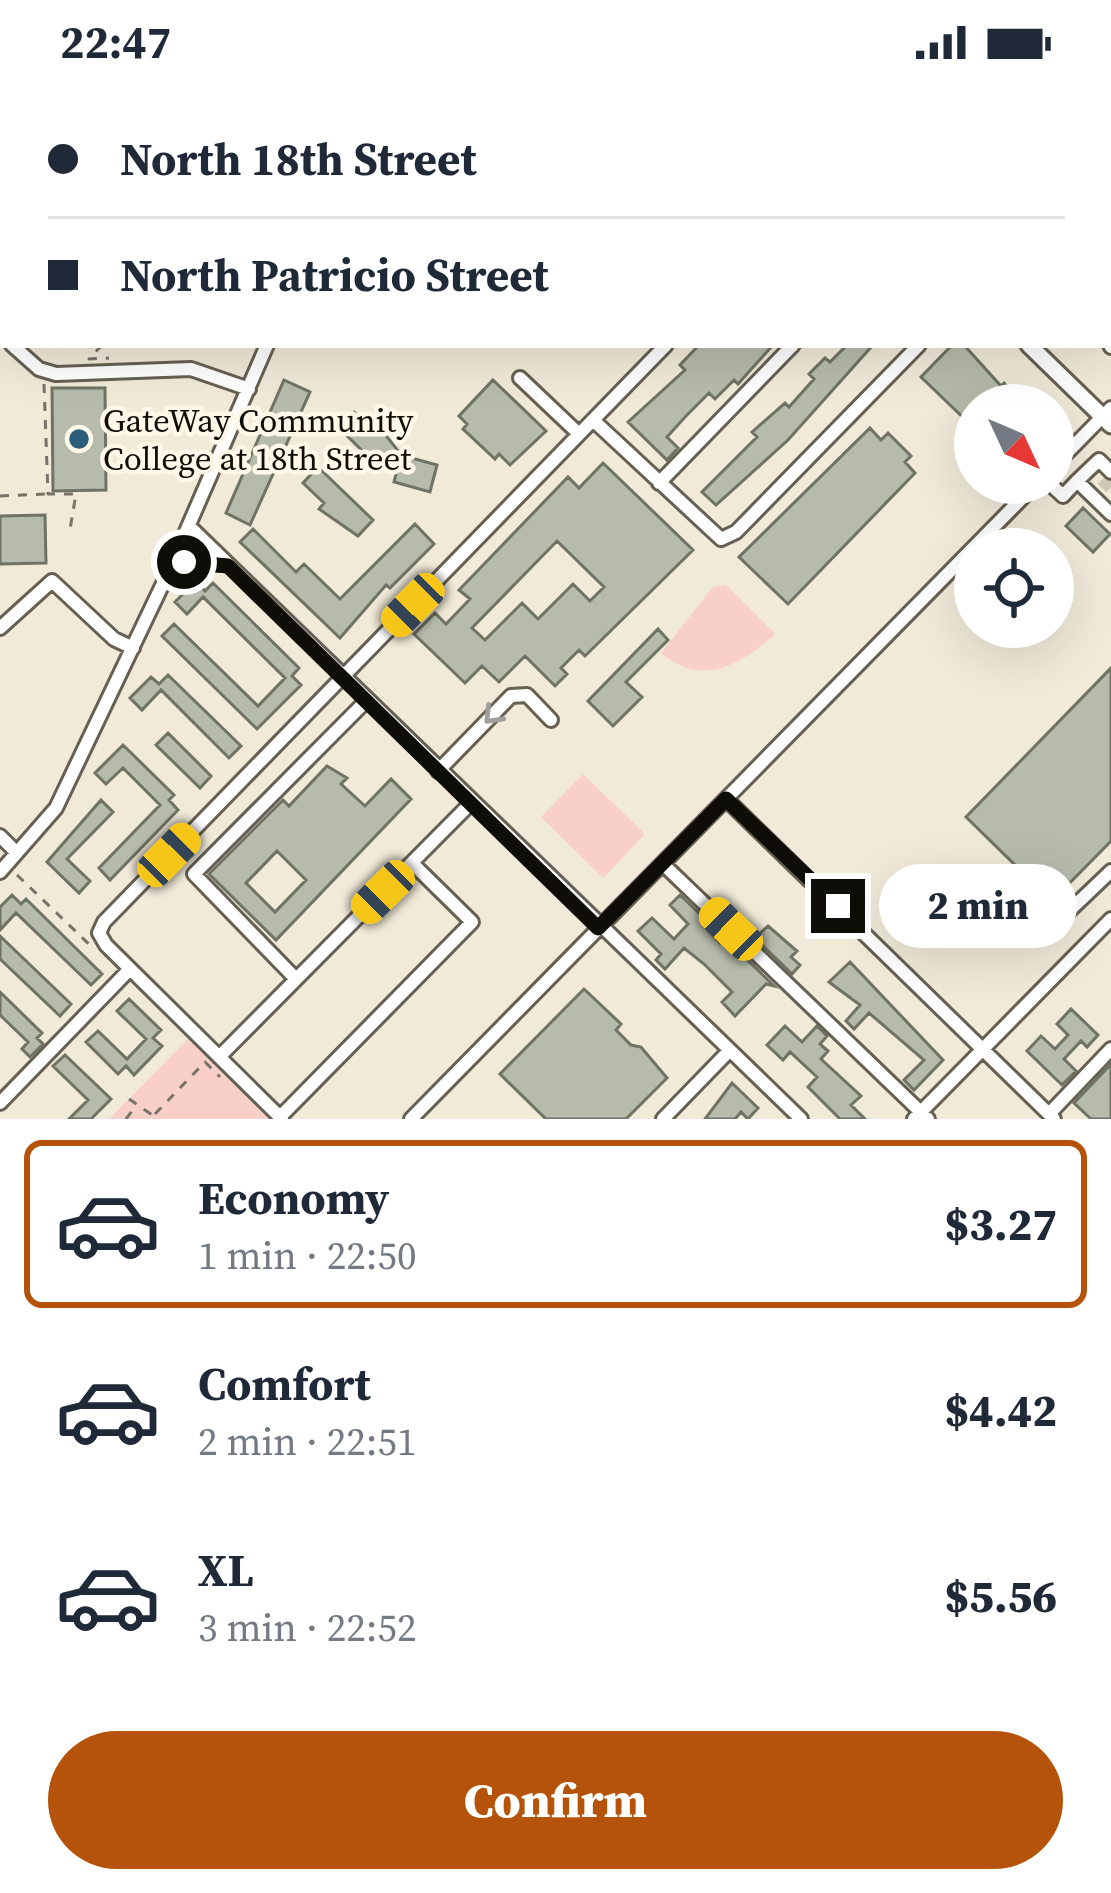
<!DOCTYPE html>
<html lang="en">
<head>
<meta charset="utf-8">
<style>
  :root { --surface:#fff; --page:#f6f6f7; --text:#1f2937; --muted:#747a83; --line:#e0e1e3; --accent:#b45309 }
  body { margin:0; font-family:"Source Serif 4",serif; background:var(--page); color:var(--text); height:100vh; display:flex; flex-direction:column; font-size:45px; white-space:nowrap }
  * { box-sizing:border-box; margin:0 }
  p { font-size:39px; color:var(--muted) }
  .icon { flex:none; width:66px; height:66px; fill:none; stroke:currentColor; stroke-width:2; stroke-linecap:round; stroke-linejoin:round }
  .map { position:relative; height:1035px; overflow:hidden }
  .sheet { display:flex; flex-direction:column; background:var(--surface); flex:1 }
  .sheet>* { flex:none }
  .hud { position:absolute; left:0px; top:0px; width:1113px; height:264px; box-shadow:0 12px 48px #0002; display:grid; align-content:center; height:264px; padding:0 48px; background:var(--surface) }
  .needle { width:78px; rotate:134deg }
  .buttons { position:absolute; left:954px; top:300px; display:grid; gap:24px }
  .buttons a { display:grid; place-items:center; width:120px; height:120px; border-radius:50%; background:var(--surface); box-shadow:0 12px 48px #0002; font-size:60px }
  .end { position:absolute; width:54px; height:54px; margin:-27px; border:15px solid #0f0d07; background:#fff; box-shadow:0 0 0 6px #fff }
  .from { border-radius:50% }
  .bubble { position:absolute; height:84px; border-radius:42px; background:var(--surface); box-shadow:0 12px 48px #0002; font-size:39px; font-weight:800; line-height:84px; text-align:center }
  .car { position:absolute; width:36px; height:72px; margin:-36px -18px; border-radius:15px; box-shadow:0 0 9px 3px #0007; background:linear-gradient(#f5c518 24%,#345 0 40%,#f5c518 0 76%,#345 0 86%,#f5c518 0) }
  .hud b { display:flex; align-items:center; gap:42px; height:114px; font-size:45px }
  .hud b+b { border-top:3px solid var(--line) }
  .hud i { width:30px; height:30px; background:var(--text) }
  ul { padding:21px 0 0; list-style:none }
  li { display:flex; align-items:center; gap:36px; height:168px; margin:0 24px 18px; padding:0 24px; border:6px solid transparent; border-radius:18px }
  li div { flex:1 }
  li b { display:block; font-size:45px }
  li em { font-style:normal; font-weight:800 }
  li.current { border-color:var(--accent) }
  li>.icon { width:108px; height:108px; stroke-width:1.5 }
  .action { display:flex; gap:24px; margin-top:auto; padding:24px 48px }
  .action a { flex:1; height:138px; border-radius:72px; background:var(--accent); color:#fff; font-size:48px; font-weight:800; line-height:138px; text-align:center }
  .status { display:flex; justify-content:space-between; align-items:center; height:84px; padding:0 60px; background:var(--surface); direction:ltr }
  .status svg { height:33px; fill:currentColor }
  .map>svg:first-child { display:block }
  .green { fill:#f9cfc9 }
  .building { fill:#b7bbab; stroke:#6f7363; stroke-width:3; fill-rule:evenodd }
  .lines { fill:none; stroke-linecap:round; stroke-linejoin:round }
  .minor-tunnel { stroke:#cfc9ba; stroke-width:12; stroke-dasharray:12 6; stroke-linecap:butt }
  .minor-casing { stroke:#666052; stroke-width:18 }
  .major-casing { stroke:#666052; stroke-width:21 }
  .path { stroke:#777368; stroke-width:3; stroke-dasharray:9 9; stroke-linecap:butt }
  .minor { stroke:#fff; stroke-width:12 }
  .major { stroke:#fff; stroke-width:15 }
  .oneway { stroke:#9f9e9c }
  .route { stroke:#0f0d07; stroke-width:15 }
  .poi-dot { fill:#295d79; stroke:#fff7e7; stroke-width:4.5 }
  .labels { text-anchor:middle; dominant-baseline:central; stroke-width:9; stroke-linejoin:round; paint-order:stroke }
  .poi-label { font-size:33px; fill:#0f0d07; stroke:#fff7e7; text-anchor:start }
</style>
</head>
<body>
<div class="status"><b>22:47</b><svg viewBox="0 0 49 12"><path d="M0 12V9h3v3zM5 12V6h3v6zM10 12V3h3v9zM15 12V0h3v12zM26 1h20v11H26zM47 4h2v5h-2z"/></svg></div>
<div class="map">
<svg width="1111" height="1035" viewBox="0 0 1111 1035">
  <rect width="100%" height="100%" fill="#f1ead9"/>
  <path class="green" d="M 726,501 L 775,550 C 741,581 702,604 661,569 L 713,503 Z
    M 583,690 L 645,750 L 603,794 L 541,733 Z
    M 188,955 L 270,1035 L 109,1035 Z"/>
  <path class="building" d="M 699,261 L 773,261 L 738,300 L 734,296 L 715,315 L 709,309 L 686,332 L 667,353 L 678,364 L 667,376 L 628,338 L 685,286 L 680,281 Z
    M 847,261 L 873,261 L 788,356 L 716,421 L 702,408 L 757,353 L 752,348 L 785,319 L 789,323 L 814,295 L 809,290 L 825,274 L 830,278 Z
    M 952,261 L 964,261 L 1001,302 L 1004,299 L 1018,313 L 1009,321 L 975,321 L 975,345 L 921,293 Z
    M 284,296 L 310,308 L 250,441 L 226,429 Z
    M 493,296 L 546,347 L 510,381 L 499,370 L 495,375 L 463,345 L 467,340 L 459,332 Z
    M 52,304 L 105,304 L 106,406 L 53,407 Z
    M 354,328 L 376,348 L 380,344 L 399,368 L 382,386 L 339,344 Z
    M 870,344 L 881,356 L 888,349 L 911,372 L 905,378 L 915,389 L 788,520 L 739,473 Z
    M 401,371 L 437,381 L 430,408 L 394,398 Z
    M 603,379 L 693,466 L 585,572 L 579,566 L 561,584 L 567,590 L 555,602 L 525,572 L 499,598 L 482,582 L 465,599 L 414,550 L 435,529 L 446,540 L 470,515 L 459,506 L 568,393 L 579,404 ZM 557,457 L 604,503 L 590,517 L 573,500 L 538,535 L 522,519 L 485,556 L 472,544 Z
    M 318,383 L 373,436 L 358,452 L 319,425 L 324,419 L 303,399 Z
    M 1083,424 L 1110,450 L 1093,468 L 1066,442 Z
    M 45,431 L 46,479 L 0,480 L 0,432 Z
    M 415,440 L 434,460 L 390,504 L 386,501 L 340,554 L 240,458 L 253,445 L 296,488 L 304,480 L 340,515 Z
    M 196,497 L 205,507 L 213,499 L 299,584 L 292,592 L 301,601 L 257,645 L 162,552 L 174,540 L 258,622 L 285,594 L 203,513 L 187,530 L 175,518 Z
    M 658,545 L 668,556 L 626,598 L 642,613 L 613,642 L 588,617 Z
    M 1111,584 L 1111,757 L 1052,817 L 966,733 Z
    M 168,591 L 241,662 L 229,674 L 161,606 L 142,626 L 130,614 L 151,593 L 159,600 Z
    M 168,649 L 211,692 L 200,704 L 156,661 Z
    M 123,661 L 174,711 L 169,716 L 178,726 L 110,796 L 99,784 L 160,721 L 123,684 L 106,700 L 95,689 Z
    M 327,682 L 347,694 L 341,700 L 365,722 L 391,695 L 411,715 L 276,856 L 209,790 L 283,716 L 289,722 ZM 277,767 L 306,796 L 275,828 L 246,799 Z
    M 101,716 L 113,728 L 67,775 L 90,797 L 79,809 L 47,778 Z
    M 12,811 L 21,820 L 26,815 L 102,890 L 91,901 L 16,829 L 0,846 L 0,823 Z
    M 680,811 L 709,839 L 705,843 L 720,859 L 725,854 L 774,902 L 766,900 L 735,932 L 722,918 L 732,908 L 704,880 L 684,864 L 665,885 L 656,876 L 661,870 L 638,847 L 652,834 L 674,855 L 688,840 L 670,821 Z
    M 768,842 L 797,867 L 791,873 L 800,881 L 792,890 L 755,854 Z
    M 0,852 L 71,920 L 60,932 L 0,875 Z
    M 850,878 L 943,976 L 914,1006 L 904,996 L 924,976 L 869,929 L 854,945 L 846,937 L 860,921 L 829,898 Z
    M 584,905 L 621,940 L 616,946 L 631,961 L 641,963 L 667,994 L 626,1035 L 546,1035 L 500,990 Z
    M 0,908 L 42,949 L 37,954 L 43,960 L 30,973 L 22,965 L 28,958 L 0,931 Z
    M 129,915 L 161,946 L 153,954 L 162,962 L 134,991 L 126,982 L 118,990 L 86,958 L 98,947 L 127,975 L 146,955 L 117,927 Z
    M 1071,925 L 1098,951 L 1087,963 L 1081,957 L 1064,975 L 1076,987 L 1062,1001 L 1027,967 L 1041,952 L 1055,965 L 1068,951 L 1057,940 Z
    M 785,942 L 802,958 L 817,942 L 827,952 L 820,960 L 828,967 L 821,975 L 861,1012 L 851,1021 L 865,1035 L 840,1035 L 808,1003 L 817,993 L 790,968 L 783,976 L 767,961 Z
    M 65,971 L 111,1015 L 91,1035 L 69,1035 L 88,1016 L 53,982 Z
    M 1111,980 L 1111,1035 L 1091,1035 L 1074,1019 Z
    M 732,999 L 758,1024 L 748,1035 L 741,1028 L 735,1035 L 705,1035 Z"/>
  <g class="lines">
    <path class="minor-tunnel" d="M 1102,404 L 1111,395"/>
    <defs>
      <path id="minor" d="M 2,0 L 5,3
        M 259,0 L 262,3
        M 173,3 L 176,0
        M 377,3 L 378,0
        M 884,3 L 887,0
        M 1016,3 L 1019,0
        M 1110,46 L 1111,45
        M 0,89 L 3,85
        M 1110,181 L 1111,180
        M 0,250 L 3,253
        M 12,261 L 39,285 L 56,290 L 191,285 L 249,305
        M 1110,261 L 1111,263
        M 520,294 L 579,350
        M 593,336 L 721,455 L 736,448 L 919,261
        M 1053,383 L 1111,324
        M 1077,397 L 1099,376 L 1111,388
        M 659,399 L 793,261
        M 1049,399 L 1063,412 L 1077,397 L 1111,430
        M 189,442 L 801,1035
        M 169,488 L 192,477 L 223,480
        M 0,544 L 52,497 L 114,555 L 133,564
        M 438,687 L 511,612 L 527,611 L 551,636
        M 726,715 L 1054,1035
        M 0,752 L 17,769
        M 663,780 L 928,1035
        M 0,788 L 56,724 L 168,489 L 267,261
        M 1045,850 L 1111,787
        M 296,895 L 194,790 L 366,617
        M 219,973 L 471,719
        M 0,1019 L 130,885
        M 1049,1030 L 1111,965
        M 280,1033 L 472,838 L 412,779
        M 282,1035 L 106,861 L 99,849 L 104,838 L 666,261
        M 411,1035 L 1037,399
        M 663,1035 L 729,967
        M 914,1035 L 1111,835"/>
      <path id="major" d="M 766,0 L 769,3
        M 1029,261 L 1111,341"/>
    </defs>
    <use href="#minor" class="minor-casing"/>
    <use href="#major" class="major-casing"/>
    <path class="path" d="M 102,261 L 89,275 L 109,274
      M 44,300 L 48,410 L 76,410 L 69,451
      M 0,412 L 46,410
      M 17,791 L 92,863
      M 129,1015 L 158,1035
      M 155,1030 L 205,978 L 220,993
      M 126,1035 L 135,1023"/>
    <use href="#minor" class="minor"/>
    <use href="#major" class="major"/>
  </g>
  <defs><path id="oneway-chevron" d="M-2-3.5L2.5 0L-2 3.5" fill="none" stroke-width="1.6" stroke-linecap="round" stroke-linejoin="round" transform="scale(3)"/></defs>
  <use class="oneway" href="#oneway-chevron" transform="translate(492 632) rotate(134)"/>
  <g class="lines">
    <path class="route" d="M 184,478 L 228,482 L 598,844 L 726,715 L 838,822"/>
  </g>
  <circle class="poi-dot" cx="79" cy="355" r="12"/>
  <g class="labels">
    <g class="poi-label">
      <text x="103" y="336">GateWay Community<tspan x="103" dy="38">College at 18th Street</tspan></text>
    </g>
  </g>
</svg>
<div class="buttons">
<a><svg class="needle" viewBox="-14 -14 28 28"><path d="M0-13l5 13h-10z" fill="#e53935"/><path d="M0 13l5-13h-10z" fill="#747a83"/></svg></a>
<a><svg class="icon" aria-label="locate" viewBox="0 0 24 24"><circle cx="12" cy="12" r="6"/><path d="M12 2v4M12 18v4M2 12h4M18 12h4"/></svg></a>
</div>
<i class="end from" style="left:184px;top:478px"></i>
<i class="end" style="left:838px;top:822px"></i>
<div class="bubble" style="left:879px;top:780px;width:198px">2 min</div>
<i class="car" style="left:413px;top:521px;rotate:224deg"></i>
<i class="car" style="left:169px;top:771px;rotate:44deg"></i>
<i class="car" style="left:383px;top:808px;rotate:225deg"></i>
<i class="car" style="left:731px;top:845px;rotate:314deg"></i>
<div class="hud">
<b><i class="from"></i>North 18th Street</b>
<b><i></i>North Patricio Street</b>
</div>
</div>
<section class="sheet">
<ul>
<li class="current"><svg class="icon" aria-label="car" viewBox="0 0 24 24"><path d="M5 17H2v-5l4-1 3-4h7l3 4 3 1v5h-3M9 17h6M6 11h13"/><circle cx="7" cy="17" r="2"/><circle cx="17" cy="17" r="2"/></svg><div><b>Economy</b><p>1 min · 22:50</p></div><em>$3.27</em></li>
<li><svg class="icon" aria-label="car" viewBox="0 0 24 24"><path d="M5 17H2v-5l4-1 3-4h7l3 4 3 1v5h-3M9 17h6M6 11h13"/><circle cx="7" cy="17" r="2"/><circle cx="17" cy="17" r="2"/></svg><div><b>Comfort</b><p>2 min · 22:51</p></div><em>$4.42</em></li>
<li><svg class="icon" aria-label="car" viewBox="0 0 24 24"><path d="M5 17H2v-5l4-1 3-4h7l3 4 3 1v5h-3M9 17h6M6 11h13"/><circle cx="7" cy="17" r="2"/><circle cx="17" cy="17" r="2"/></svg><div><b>XL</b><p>3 min · 22:52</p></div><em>$5.56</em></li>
</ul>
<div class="action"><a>Confirm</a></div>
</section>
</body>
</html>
